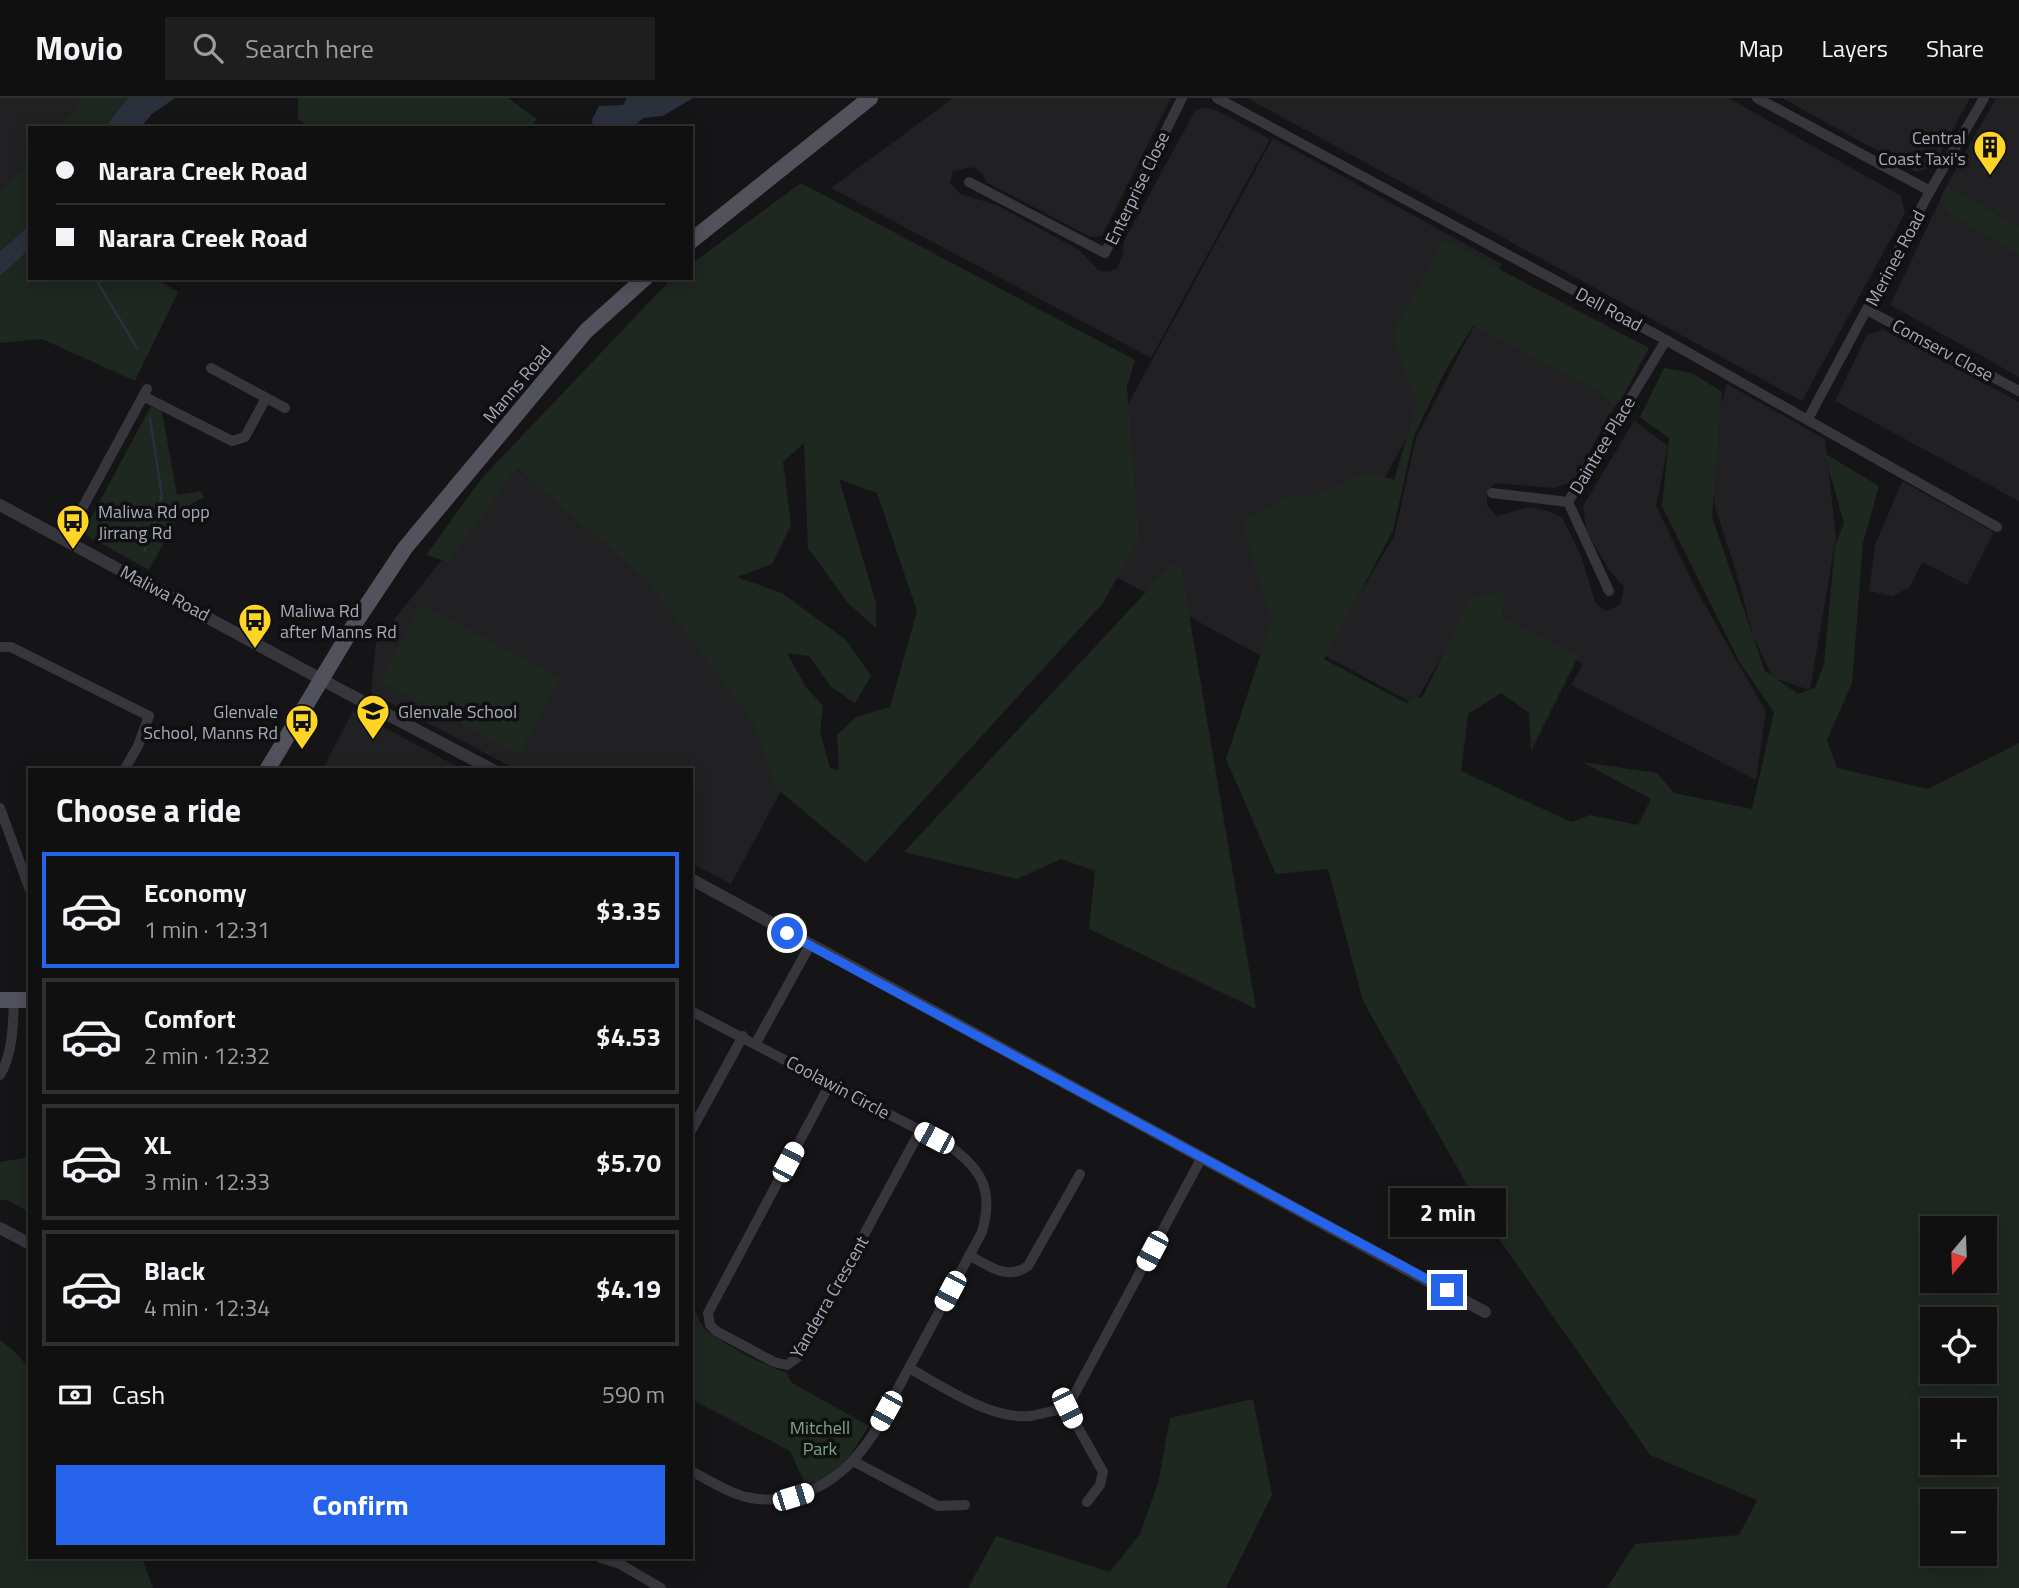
<!DOCTYPE html>
<html lang="en">
<head>
<meta charset="utf-8">
<style>
  :root { --surface:#101011; --page:#1e1e1f; --text:#f1f3f6; --muted:#9c9d9f; --line:#303031; --accent:#2563eb }
  body { margin:0; font-family:"Titillium Web",sans-serif; background:var(--page); color:var(--text); height:100vh; display:flex; flex-direction:column; font-size:26px; white-space:nowrap }
  * { box-sizing:border-box; margin:0 }
  p { font-size:23px; color:var(--muted) }
  .icon { flex:none; width:38px; height:38px; fill:none; stroke:currentColor; stroke-width:2; stroke-linecap:round; stroke-linejoin:round }
  .map { position:relative; flex:1; overflow:hidden }
  .side { position:absolute; left:28px; top:670px; width:665px; height:791px; display:flex; flex-direction:column; background:var(--surface); border-radius:0px; box-shadow:0 4px 18px #0003,0 0 0 2px var(--line) }
  .side>* { flex:none }
  .hud { position:absolute; left:28px; top:28px; width:665px; height:154px; border-radius:0px; box-shadow:0 4px 18px #0003,0 0 0 2px var(--line); display:grid; align-content:center; height:154px; padding:0 28px; background:var(--surface) }
  .needle { width:46px; rotate:199deg }
  .controls { position:absolute; left:1920px; top:1118px; display:grid; gap:14px }
  .controls a { display:grid; place-items:center; width:77px; height:77px; border-radius:0px; background:var(--surface); box-shadow:0 4px 18px #0003,0 0 0 2px var(--line); font-size:35px }
  .end { position:absolute; width:32px; height:32px; margin:-16px; border:9px solid #2563eb; background:#fff; box-shadow:0 0 0 4px #fff }
  .from { border-radius:50% }
  .bubble { position:absolute; height:49px; border-radius:0px; background:var(--surface); box-shadow:0 4px 18px #0003,0 0 0 2px var(--line); font-size:23px; font-weight:700; line-height:49px; text-align:center }
  .car { position:absolute; width:21px; height:42px; margin:-21px -10px; border-radius:9px; box-shadow:0 0 5px 2px #0007; background:linear-gradient(#fff 24%,#345 0 40%,#fff 0 76%,#345 0 86%,#fff 0) }
  .hud b { display:flex; align-items:center; gap:24px; height:66px; font-size:26px }
  .hud b+b { border-top:2px solid var(--line) }
  .hud i { width:18px; height:18px; background:var(--text) }
  ul { padding:0; list-style:none }
  li { display:flex; align-items:center; gap:21px; height:116px; margin:0 14px 10px; padding:0 14px; border:4px solid var(--line); border-radius:0px }
  li div { flex:1 }
  li b { display:block; font-size:26px }
  li em { font-style:normal; font-weight:700 }
  li.selected { border-color:var(--accent) }
  li>.icon { width:63px; height:63px; stroke-width:1.5 }
  h2 { padding:0 28px; font-size:32px; line-height:84px }
  .pay { display:flex; align-items:center; gap:18px; height:77px; padding:0 28px; font-size:26px }
  .pay p { margin-inline-start:auto }
  .action { display:flex; gap:14px; margin-top:auto; padding:14px 28px }
  .action a { flex:1; height:80px; border-radius:0px; background:var(--accent); color:#fff; font-size:28px; font-weight:700; line-height:80px; text-align:center }
  header { display:flex; align-items:center; gap:42px; box-sizing:border-box; height:98px; padding:0 35px; background:var(--surface); border-bottom:2px solid var(--line) }
  header strong { font-size:33px }
  nav { display:flex; gap:38px; margin-inline-start:auto; font-size:24px }
  .search { width:490px; height:63px; background:var(--page); display:flex; align-items:center; gap:18px; box-sizing:border-box; padding:0 24px; border-radius:0px; color:var(--muted); font-size:26px }
  .map>svg:first-child { display:block }
  .built { fill:#212124 }
  .green { fill:#1f2721; fill-rule:evenodd }
  .water { fill:#2a313c }
  .lines { fill:none; stroke-linecap:round; stroke-linejoin:round }
  .stream { stroke:#2a313c; stroke-width:2.5 }
  .minor { stroke:#36363c; stroke-width:10 }
  .tertiary { stroke:#36363c; stroke-width:12 }
  .primary { stroke:#51525c; stroke-width:16 }
  .route { stroke:#2563eb; stroke-width:9 }
  .labels { text-anchor:middle; dominant-baseline:central; stroke-width:7; stroke-linejoin:round; paint-order:stroke }
  .poi-label { font-size:18px; fill:#a6a9b8; stroke:#101012; text-anchor:start }
  .street-label { font-size:18px; fill:#a6a9b8; stroke:#101012 }
  .park-label { font-size:18px; fill:#7ba584; stroke:#101012 }
</style>
</head>
<body>
<header>
<strong>Movio</strong>
<div class="search"><svg class="icon" aria-label="search" viewBox="0 0 24 24"><circle cx="10" cy="10" r="6"/><path d="M15 15l6 6"/></svg>Search here</div>
<nav><a>Map</a><a>Layers</a><a>Share</a></nav>
</header>
<div class="map">
<svg width="2019" height="1490" viewBox="0 0 2019 1490">
  <rect width="100%" height="100%" fill="#151517"/>
  <path class="built" d="M 0,0 L 81,0 L 74,12 L 58,30 L 30,30 L 30,61 L 0,93 Z
    M 953,0 L 1171,0 L 1102,138 L 1090,139 L 986,84 L 983,76 L 972,69 L 953,73 L 950,85 L 960,96 L 997,107 L 1079,152 L 1098,172 L 1109,174 L 1117,170 L 1123,156 L 1124,143 L 1195,13 L 1203,9 L 1216,12 L 1270,41 L 1151,260 L 831,90 Z
    M 1247,0 L 1729,0 L 1901,98 L 1905,115 L 1802,303 Z
    M 1782,0 L 1970,0 L 1933,69 L 1916,74 Z
    M 1996,0 L 2019,0 L 2019,129 L 1947,87 Z
    M 1273,40 L 1502,166 L 1281,569 L 1053,444 Z
    M 1940,102 L 1945,113 L 2019,158 L 2019,279 L 1890,207 Z
    M 1474,228 L 1603,296 L 1614,309 L 1573,384 L 1553,390 L 1495,385 L 1487,394 L 1487,407 L 1497,418 L 1530,409 L 1548,413 L 1562,420 L 1581,457 L 1595,504 L 1606,513 L 1620,507 L 1624,489 L 1610,473 L 1586,433 L 1583,408 L 1634,323 L 1668,348 L 1656,408 L 1697,493 L 1766,614 L 1756,682 L 1571,587 L 1583,566 L 1473,505 L 1414,606 L 1322,556 L 1394,439 L 1416,340 Z
    M 1883,231 L 2019,304 L 2019,403 L 1835,303 L 1867,237 Z
    M 1727,286 L 1825,341 L 1836,439 L 1810,592 L 1773,580 L 1753,538 L 1737,477 L 1715,409 L 1710,347 Z
    M 516,370 L 823,615 L 731,786 L 691,765 L 691,672 L 517,672 L 371,595 L 376,544 Z
    M 1902,383 L 1994,434 L 1967,487 L 1922,464 L 1909,490 L 1892,498 L 1869,493 L 1875,447 Z
    M 353,613 L 464,672 L 322,672 Z"/>
  <path class="green" d="M 81,0 L 128,0 L 104,30 L 58,30 L 74,12 Z
    M 298,0 L 508,0 L 537,21 L 530,30 L 312,30 L 298,21 Z
    M 30,61 L 30,127 L 0,153 L 0,93 Z
    M 801,85 L 1135,262 L 1127,288 L 1139,441 L 1103,505 L 866,765 L 775,689 L 753,624 L 646,481 L 517,370 L 448,464 L 426,457 L 482,380 L 672,180 L 691,180 L 691,166 ZM 804,345 L 808,450 L 848,505 L 876,530 L 876,505 L 839,381 L 877,395 L 917,513 L 890,609 L 856,619 L 837,637 L 839,672 L 830,670 L 820,634 L 823,608 L 806,589 L 787,555 L 809,558 L 831,589 L 855,605 L 871,578 L 846,542 L 782,495 L 737,479 L 772,466 L 791,427 L 783,364 Z
    M 1947,87 L 2019,129 L 2019,158 L 1945,113 L 1940,102 Z
    M 1444,142 L 1649,250 L 1622,300 L 1614,309 L 1603,296 L 1473,228 L 1444,275 L 1414,338 L 1393,433 L 1324,561 L 1406,605 L 1423,598 L 1470,500 L 1505,494 L 1502,520 L 1579,557 L 1531,653 L 1529,615 L 1501,595 L 1468,616 L 1461,673 L 1571,724 L 1590,717 L 1638,727 L 1651,701 L 1582,664 L 1657,675 L 1674,695 L 1752,711 L 1774,614 L 1740,565 L 1662,408 L 1669,340 L 1640,319 L 1664,270 L 1692,275 L 1722,294 L 1712,419 L 1765,573 L 1798,596 L 1815,590 L 1824,566 L 1835,447 L 1844,425 L 1824,355 L 1879,388 L 1863,445 L 1852,585 L 1827,642 L 1837,670 L 1928,691 L 2019,645 L 2019,1490 L 1607,1490 L 1635,1446 L 1739,1437 L 1757,1402 L 1650,1357 L 1492,1131 L 1363,903 L 1328,771 L 1276,776 L 1226,661 L 1272,522 L 1243,430 L 1251,420 L 1292,397 L 1310,399 L 1368,374 L 1394,382 L 1417,305 L 1392,236 ZM 1932,1130 L 1984,1130 L 1984,1183 L 1932,1183 ZM 1932,1222 L 1984,1222 L 1984,1274 L 1932,1274 ZM 1932,1312 L 1984,1312 L 1984,1365 L 1932,1365 ZM 1932,1404 L 1984,1404 L 1984,1456 L 1932,1456 Z
    M 30,151 L 30,180 L 154,180 L 178,194 L 135,283 L 42,241 L 0,245 L 0,178 Z
    M 151,308 L 162,314 L 177,397 L 200,393 L 204,399 L 182,411 L 149,472 L 87,438 L 85,431 Z
    M 1172,466 L 1181,469 L 1256,911 L 1089,831 L 1095,773 L 1061,761 L 1017,781 L 904,754 Z
    M 421,506 L 560,580 L 519,657 L 380,583 Z
    M 30,1059 L 30,1114 L 7,1102 L 0,1102 L 0,1064 Z
    M 691,1211 C 700,1216 698,1226 707,1233 C 726,1247 763,1268 786,1274 L 792,1285 L 869,1328 L 851,1356 L 827,1381 L 806,1388 L 790,1353 L 691,1301 Z
    M 0,1242 L 14,1253 L 30,1271 L 30,1460 L 142,1460 L 153,1490 L 0,1490 Z
    M 1253,1301 L 1272,1397 L 1226,1490 L 968,1490 L 996,1438 L 1110,1474 L 1140,1436 L 1158,1385 L 1170,1320 Z"/>
  <path class="water" d="M 128,0 L 175,0 L 152,16 L 140,30 L 104,30 Z
    M 627,0 L 693,0 L 663,18 L 644,20 L 631,30 L 593,30 L 592,22 L 599,8 L 623,7 Z
    M 30,127 L 30,151 L 0,178 L 0,153 Z"/>
  <g class="lines">
    <path class="stream" d="M 95,180 L 137,250
      M 145,452 L 162,398 L 150,320"/>
    <path class="minor" d="M 1217,0 L 1666,242 L 1997,429
      M 1757,0 L 1930,93
      M 969,84 L 1105,155 L 1182,0
      M 1867,212 L 2019,293
      M 211,270 L 285,310
      M 143,298 L 232,343 L 245,339 L 266,300
      M 1808,321 L 1930,93 L 1984,0
      M 1492,395 L 1568,404
      M 65,442 L 147,291
      M 1609,493 L 1568,404 L 1666,242
      M 0,549 L 11,549 L 149,618 L 138,648 L 124,672
      M 0,710 L 30,792
      M 691,913 L 948,1047 C 982,1071 994,1092 982,1134 L 874,1335 C 846,1379 801,1411 746,1399 C 726,1394 709,1382 691,1373
      M 756,945 L 810,847
      M 0,977 C 13,955 13,927 14,902
      M 831,984 L 708,1215 L 710,1227 L 716,1233 L 774,1264 L 787,1267 L 798,1259 L 920,1033
      M 691,1033 L 743,938
      M 969,1157 C 989,1168 1007,1183 1028,1168 L 1080,1076
      M 909,1270 C 942,1288 991,1322 1030,1318 C 1042,1316 1055,1312 1067,1310 L 1202,1059
      M 1067,1310 L 1103,1374 L 1100,1387 L 1087,1404
      M 853,1363 L 938,1408 L 965,1407
      M 601,1460 L 620,1466 L 661,1490"/>
    <path class="tertiary" d="M 0,407 L 341,592 L 493,672
      M 691,781 L 1485,1214
      M 0,1130 L 30,1146"/>
    <path class="primary" d="M 691,143 L 870,0
      M 267,672 L 357,522 L 405,450 L 586,233 L 645,180
      M 0,902 L 30,902"/>
  </g>
  <g class="lines">
    <path class="route" d="M 787,835 L 1447,1192"/>
  </g>
  <defs>
    <symbol id="building-pin" viewBox="-11 -11 22 30"><path d="M0 17L-7.5 6A9.5 9.5 0 1 1 7.5 6Z" fill="#ffd525" stroke="#101012"/><path d="M-4-6H4V6H1V3H-1V6H-4ZM-2.5-4.3h1.7v1.8h-1.7ZM.8-4.3h1.7v1.8H.8ZM-2.5-1h1.7V.8h-1.7ZM.8-1h1.7V.8H.8Z" fill="#111"/></symbol>
    <symbol id="bus-pin" viewBox="-11 -11 22 30"><path d="M0 17L-7.5 6A9.5 9.5 0 1 1 7.5 6Z" fill="#ffd525" stroke="#101012"/><path d="M-5-6H5V4H4V6H2V4H-2V6H-4V4H-5ZM-3.5-4V0h7V-4ZM-3.5 1.2v1.5H-2V1.2ZM2 1.2v1.5H3.5V1.2Z" fill="#111"/></symbol>
    <symbol id="school-pin" viewBox="-11 -11 22 30"><path d="M0 17L-7.5 6A9.5 9.5 0 1 1 7.5 6Z" fill="#ffd525" stroke="#101012"/><path d="M0-5L7-2L0 1L-7-2ZM-4 1L0 2.5L4 1V4Q0 6-4 4Z" fill="#111"/></symbol>
  </defs>
  <g fill-rule="evenodd">
    <use href="#building-pin" x="1971" y="30" width="38" height="52"/>
    <use href="#bus-pin" x="54" y="404" width="38" height="52"/>
    <use href="#bus-pin" x="236" y="503" width="38" height="52"/>
    <use href="#school-pin" x="354" y="594" width="38" height="52"/>
    <use href="#bus-pin" x="283" y="604" width="38" height="52"/>
  </g>
  <g class="labels">
    <g class="poi-label">
      <text x="1966" y="39" text-anchor="end">Central<tspan x="1966" dy="21">Coast Taxi's</tspan></text>
      <text x="98" y="413">Maliwa Rd opp<tspan x="98" dy="21">Jirrang Rd</tspan></text>
      <text x="280" y="512">Maliwa Rd<tspan x="280" dy="21">after Manns Rd</tspan></text>
      <text x="278" y="613" text-anchor="end">Glenvale<tspan x="278" dy="21">School, Manns Rd</tspan></text>
      <text x="398" y="613">Glenvale School</text>
    </g>
    <g class="street-label">
      <text transform="translate(1137 90) rotate(-64)">Enterprise Close</text>
      <text transform="translate(1895 160) rotate(-62)">Merinee Road</text>
      <text transform="translate(1609 211) rotate(28)">Dell Road</text>
      <text transform="translate(1943 252) rotate(28)">Comserv Close</text>
      <text transform="translate(517 286) rotate(-50)">Manns Road</text>
      <text transform="translate(1602 347) rotate(-59)">Daintree Place</text>
      <text transform="translate(165 495) rotate(28)">Maliwa Road</text>
      <text transform="translate(838 989) rotate(28)">Coolawin Circle</text>
      <text transform="translate(829 1199) rotate(-60)">Yanderra Crescent</text>
    </g>
    <g class="park-label">
      <text x="820" y="1329">Mitchell<tspan x="820" dy="21">Park</tspan></text>
    </g>
  </g>
</svg>
<div class="controls">
<a><svg class="needle" viewBox="-14 -14 28 28"><path d="M0-13l5 13h-10z" fill="#e53935"/><path d="M0 13l5-13h-10z" fill="#9c9d9f"/></svg></a>
<a><svg class="icon" aria-label="locate" viewBox="0 0 24 24"><circle cx="12" cy="12" r="6"/><path d="M12 2v4M12 18v4M2 12h4M18 12h4"/></svg></a>
<a>+</a>
<a>−</a>
</div>
<i class="end from" style="left:787px;top:835px"></i>
<i class="end" style="left:1447px;top:1192px"></i>
<div class="bubble" style="left:1390px;top:1090px;width:116px">2 min</div>
<i class="car" style="left:934px;top:1040px;rotate:298deg"></i>
<i class="car" style="left:788px;top:1064px;rotate:28deg"></i>
<i class="car" style="left:1152px;top:1153px;rotate:208deg"></i>
<i class="car" style="left:950px;top:1193px;rotate:208deg"></i>
<i class="car" style="left:1067px;top:1310px;rotate:154deg"></i>
<i class="car" style="left:886px;top:1313px;rotate:209deg"></i>
<i class="car" style="left:793px;top:1399px;rotate:73deg"></i>
<div class="hud">
<b><i class="from"></i>Narara Creek Road</b>
<b><i></i>Narara Creek Road</b>
</div>
<section class="side">
<h2>Choose a ride</h2>
<ul>
<li class="selected"><svg class="icon" aria-label="car" viewBox="0 0 24 24"><path d="M5 17H2v-5l4-1 3-4h7l3 4 3 1v5h-3M9 17h6M6 11h13"/><circle cx="7" cy="17" r="2"/><circle cx="17" cy="17" r="2"/></svg><div><b>Economy</b><p>1 min · 12:31</p></div><em>$3.35</em></li>
<li><svg class="icon" aria-label="car" viewBox="0 0 24 24"><path d="M5 17H2v-5l4-1 3-4h7l3 4 3 1v5h-3M9 17h6M6 11h13"/><circle cx="7" cy="17" r="2"/><circle cx="17" cy="17" r="2"/></svg><div><b>Comfort</b><p>2 min · 12:32</p></div><em>$4.53</em></li>
<li><svg class="icon" aria-label="car" viewBox="0 0 24 24"><path d="M5 17H2v-5l4-1 3-4h7l3 4 3 1v5h-3M9 17h6M6 11h13"/><circle cx="7" cy="17" r="2"/><circle cx="17" cy="17" r="2"/></svg><div><b>XL</b><p>3 min · 12:33</p></div><em>$5.70</em></li>
<li><svg class="icon" aria-label="car" viewBox="0 0 24 24"><path d="M5 17H2v-5l4-1 3-4h7l3 4 3 1v5h-3M9 17h6M6 11h13"/><circle cx="7" cy="17" r="2"/><circle cx="17" cy="17" r="2"/></svg><div><b>Black</b><p>4 min · 12:34</p></div><em>$4.19</em></li>
</ul>
<div class="pay"><svg class="icon" aria-label="cash" viewBox="0 0 24 24"><path d="M3 7h18v10H3z"/><circle cx="12" cy="12" r="2"/></svg>Cash<p>590 m</p></div>
<div class="action"><a>Confirm</a></div>
</section>
</div>
</body>
</html>
